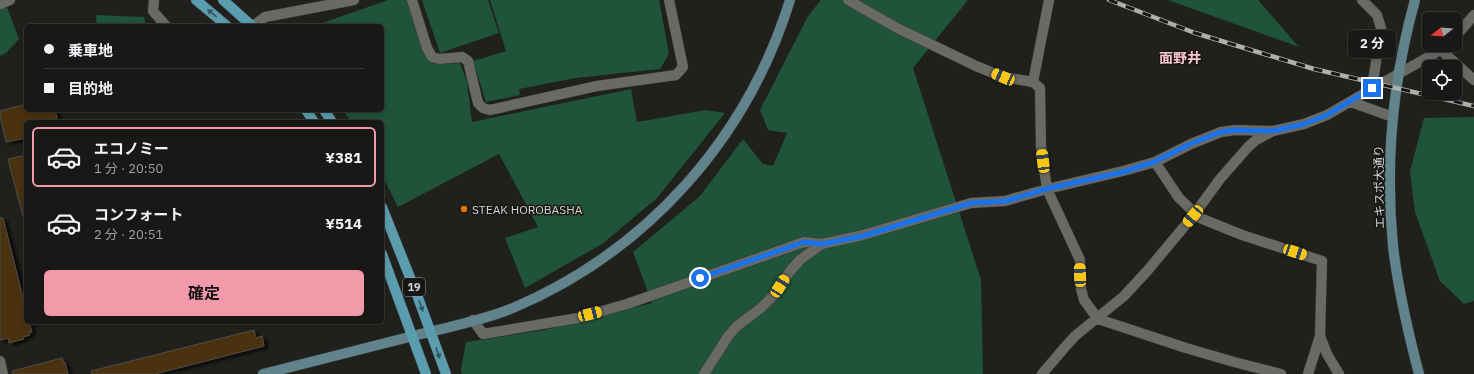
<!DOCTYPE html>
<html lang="ja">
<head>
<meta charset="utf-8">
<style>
  :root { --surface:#181816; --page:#21211f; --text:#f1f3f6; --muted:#9fa0a1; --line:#363735; --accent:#f39aaa }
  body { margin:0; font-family:"IBM Plex Sans","Noto Sans JP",sans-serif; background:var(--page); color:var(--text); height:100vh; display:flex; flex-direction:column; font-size:15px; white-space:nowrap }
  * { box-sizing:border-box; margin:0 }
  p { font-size:13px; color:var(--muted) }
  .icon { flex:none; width:22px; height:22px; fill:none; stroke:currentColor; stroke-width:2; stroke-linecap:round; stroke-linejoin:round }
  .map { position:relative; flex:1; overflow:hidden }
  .sheet { position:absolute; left:24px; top:120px; width:360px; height:204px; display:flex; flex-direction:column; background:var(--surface); border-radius:6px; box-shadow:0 2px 6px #0003,0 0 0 1px var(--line) }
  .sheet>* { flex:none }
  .guide { position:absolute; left:24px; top:24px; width:360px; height:88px; border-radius:6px; box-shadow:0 2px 6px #0003,0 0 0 1px var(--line); display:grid; align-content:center; height:88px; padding:0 20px; background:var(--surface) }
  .needle { width:26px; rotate:253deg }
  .buttons { position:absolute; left:1422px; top:12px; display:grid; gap:8px }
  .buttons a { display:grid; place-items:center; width:40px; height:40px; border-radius:6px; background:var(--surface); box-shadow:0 2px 6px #0003,0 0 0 1px var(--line); font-size:20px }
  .end { position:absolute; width:18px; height:18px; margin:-9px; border:5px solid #1a73e8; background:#fff; box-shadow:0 0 0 2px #fff }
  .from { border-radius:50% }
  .bubble { position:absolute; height:28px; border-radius:6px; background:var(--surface); box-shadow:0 2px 6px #0003,0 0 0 1px var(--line); font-size:13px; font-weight:700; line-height:28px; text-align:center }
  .car { position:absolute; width:12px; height:24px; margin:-12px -6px; border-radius:5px; box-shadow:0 0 3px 1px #0007; background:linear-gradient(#f5c518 24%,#345 0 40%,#f5c518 0 76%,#345 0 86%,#f5c518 0) }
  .guide b { display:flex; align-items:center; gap:14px; height:38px; font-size:15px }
  .guide b+b { border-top:1px solid var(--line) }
  .guide i { width:10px; height:10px; background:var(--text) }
  ul { padding:7px 0 0; list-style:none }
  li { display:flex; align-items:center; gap:12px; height:60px; margin:0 8px 6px; padding:0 12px; border:2px solid transparent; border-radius:6px }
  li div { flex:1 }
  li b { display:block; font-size:15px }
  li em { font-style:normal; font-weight:700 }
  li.selected { border-color:var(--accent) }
  li>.icon { width:36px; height:36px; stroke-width:1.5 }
  .action { display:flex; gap:8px; margin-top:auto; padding:8px 20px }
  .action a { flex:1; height:46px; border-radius:6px; background:var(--accent); color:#111; font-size:16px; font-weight:700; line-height:46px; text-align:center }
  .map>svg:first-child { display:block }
  .green { fill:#1f533a }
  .building { fill:#493210; stroke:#4e4c49; filter:url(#shadow) }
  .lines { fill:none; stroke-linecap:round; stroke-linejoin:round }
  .street-casing { stroke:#3b3a38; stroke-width:11 }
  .secondary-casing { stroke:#3b3a38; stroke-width:11 }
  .primary-casing { stroke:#3b3a38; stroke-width:11 }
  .street { stroke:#696966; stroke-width:10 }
  .secondary { stroke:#61838b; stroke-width:10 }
  .primary { stroke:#599daf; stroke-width:10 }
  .rail-casing { stroke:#afafac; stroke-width:4.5 }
  .rail { stroke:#171614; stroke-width:3; stroke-dasharray:9; stroke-linecap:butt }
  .oneway { fill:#35535a }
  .route { stroke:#1a73e8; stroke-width:5 }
  .food-dot { fill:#e8710a; stroke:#171614; stroke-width:1.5 }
  .labels { text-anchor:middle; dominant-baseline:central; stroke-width:3; stroke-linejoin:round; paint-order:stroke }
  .shield { fill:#171614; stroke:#9c9c9a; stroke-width:1 }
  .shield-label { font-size:11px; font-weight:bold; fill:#d5d5d3 }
  .street-label { font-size:12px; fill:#d5d5d3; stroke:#171614 }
  .poi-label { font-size:12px; fill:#d5d5d3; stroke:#171614; text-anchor:start }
  .quarter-label { font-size:14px; font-weight:bold; fill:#f9c5cd; stroke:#171614 }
</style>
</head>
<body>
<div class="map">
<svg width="1474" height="374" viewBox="0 0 1474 374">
  <defs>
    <filter id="shadow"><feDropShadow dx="4.5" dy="2.5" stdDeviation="1" flood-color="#0009"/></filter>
  </defs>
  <rect width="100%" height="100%" fill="#20201d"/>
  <path class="green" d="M 388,0 L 408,0 L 426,58 L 435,64 L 460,63 L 467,82 L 472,122 L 631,89 L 637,122 L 706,110 L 725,113 L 657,198 L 602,244 L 525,288 L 505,238 L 538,227 L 499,154 L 398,207 L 382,175 L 382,122 L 351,122 L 343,110 L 382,110 L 382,26 L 314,26 Z
    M 422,0 L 488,0 L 499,33 L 440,53 Z
    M 490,0 L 659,0 L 669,54 L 660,69 L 576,78 L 519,89 L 520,95 L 486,102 L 473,61 L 506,51 Z
    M 821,0 L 968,0 L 913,68 L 981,280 L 983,374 L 462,374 L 461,370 L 466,342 L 544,330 L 652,303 L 633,252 L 700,196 L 743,139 L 763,164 L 773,166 L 787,133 L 768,130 L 760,110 L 808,16 Z
    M 1168,0 L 1258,0 L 1299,47 Z
    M 6,5 L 19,39 L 6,53 L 0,56 L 0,7 Z
    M 96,15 L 144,17 L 146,26 L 97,26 Z
    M 1474,117 L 1474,301 L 1464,304 L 1440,281 L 1415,212 L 1410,172 L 1424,118 Z"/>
  <path class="building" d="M 26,104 L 26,110 L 55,110 L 58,122 L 26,122 L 26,138 L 6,142 L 0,116 L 0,111 Z
    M 26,155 L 26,217 L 23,217 L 8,159 Z
    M 0,218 L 3,218 L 26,310 L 26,322 L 29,322 L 32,332 L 29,332 L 30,335 L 23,337 L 24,339 L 9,343 L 8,338 L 0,340 Z
    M 254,330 L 256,338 L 262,336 L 264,346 L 155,374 L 92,374 L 91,371 Z
    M 62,358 L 64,363 L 65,362 L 68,374 L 13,374 L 12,371 Z"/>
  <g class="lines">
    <defs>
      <path id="street" d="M 154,0 L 153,11 L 166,26
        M 412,0 L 427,48 L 432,57 L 439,59 L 462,57 L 468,61 L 478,103 L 483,108 L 490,110 L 597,86 L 676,75 L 683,67 L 669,0
        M 848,0 L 897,28 L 976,66 L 1003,77 L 1033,82
        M 1049,0 L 1033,82 L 1040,88 L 1041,147 L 1047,189 L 1080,260 L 1081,289 L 1084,300 L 1098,319 L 1186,348 L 1234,362 L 1281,374
        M 1362,0 L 1377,15 L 1381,28 L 1372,89
        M 0,4 L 10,0
        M 253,26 L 265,17 L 354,0
        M 1455,37 L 1474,15
        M 1441,50 L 1474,80
        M 1351,102 L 1393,117
        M 1155,162 L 1179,198 L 1200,218 L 1242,235 L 1322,261 L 1320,336 L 1308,374
        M 473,320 L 483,334 L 578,318 L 627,304 L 804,242 L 822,244 L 863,235 L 971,203 L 1005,201 L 1047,189 L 1123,171 L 1155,162 L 1191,144 L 1221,132 L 1235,130 L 1273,131
        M 1320,336 L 1327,354 L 1339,374
        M 0,361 L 3,374
        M 704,374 L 729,335 L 737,326 L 761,308 L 775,294 L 790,271 L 801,259 L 822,244
        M 1042,374 L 1065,347 L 1075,336 L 1124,296 L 1148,270 L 1193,216 L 1220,179 L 1248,147 L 1256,140 L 1273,131 L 1304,124 L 1327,115 L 1377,86 L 1432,55 L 1447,45"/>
      <path id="secondary" d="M 1415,0 C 1393,79 1385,164 1393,246 C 1398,290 1408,332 1419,374
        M 263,374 C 314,361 365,348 417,335 C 448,327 482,321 513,308 C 647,251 747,139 790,0"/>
      <path id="primary" d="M 196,0 L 227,26
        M 223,0 L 252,26
        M 306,110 L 314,122
        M 324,110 L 332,122
        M 382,207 L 417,295 L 446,374
        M 382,254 L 426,374"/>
    </defs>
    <use href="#street" class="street-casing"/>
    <use href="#secondary" class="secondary-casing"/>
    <use href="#primary" class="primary-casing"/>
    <use href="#street" class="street"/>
    <use href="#secondary" class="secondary"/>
    <use href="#primary" class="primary"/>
    <defs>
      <path id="rail" d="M 1109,0 L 1195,33 L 1314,69 L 1474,106"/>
    </defs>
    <use href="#rail" class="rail-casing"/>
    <use href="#rail" class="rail"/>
  </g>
  <defs><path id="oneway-solid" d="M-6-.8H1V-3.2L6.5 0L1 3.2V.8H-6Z"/></defs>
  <g class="oneway">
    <use href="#oneway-solid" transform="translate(212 13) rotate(-141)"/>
    <use href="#oneway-solid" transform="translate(421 306) rotate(70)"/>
    <use href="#oneway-solid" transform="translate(438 353) rotate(71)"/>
  </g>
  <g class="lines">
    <path class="route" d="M 700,278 L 804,242 L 822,244 L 863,236 L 971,203 L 1006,201 L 1046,189 L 1123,172 L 1154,162 L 1190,144 L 1221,132 L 1235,130 L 1273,131 L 1304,124 L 1327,115 L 1372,88"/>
  </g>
  <circle class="food-dot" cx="464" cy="209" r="4"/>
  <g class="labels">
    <rect class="shield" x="403" y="278" width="22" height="18" rx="3"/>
    <g class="shield-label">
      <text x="414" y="287">19</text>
    </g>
    <g class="street-label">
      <text transform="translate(1379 187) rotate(-91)">エキスポ大通り</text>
    </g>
    <g class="poi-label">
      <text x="472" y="209">STEAK HOROBASHA</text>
    </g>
    <g class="quarter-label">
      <text x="1180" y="58">面野井</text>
    </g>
  </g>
</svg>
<div class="buttons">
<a><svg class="needle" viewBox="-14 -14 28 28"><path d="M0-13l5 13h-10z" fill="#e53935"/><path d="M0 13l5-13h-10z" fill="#9fa0a1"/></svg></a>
<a><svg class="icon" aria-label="locate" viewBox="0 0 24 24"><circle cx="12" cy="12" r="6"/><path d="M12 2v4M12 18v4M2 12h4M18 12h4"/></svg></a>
</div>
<i class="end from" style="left:700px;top:278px"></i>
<i class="end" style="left:1372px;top:88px"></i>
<div class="bubble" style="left:1348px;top:30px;width:48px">2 分</div>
<i class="car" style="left:1003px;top:77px;rotate:293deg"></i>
<i class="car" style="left:1043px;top:161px;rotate:353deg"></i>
<i class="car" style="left:1193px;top:216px;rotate:220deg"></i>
<i class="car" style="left:1295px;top:252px;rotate:108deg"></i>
<i class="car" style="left:1080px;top:275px;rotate:358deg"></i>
<i class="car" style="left:780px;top:286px;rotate:32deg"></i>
<i class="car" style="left:590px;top:314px;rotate:75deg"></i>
<div class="guide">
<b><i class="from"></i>乗車地</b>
<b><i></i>目的地</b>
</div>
<section class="sheet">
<ul>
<li class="selected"><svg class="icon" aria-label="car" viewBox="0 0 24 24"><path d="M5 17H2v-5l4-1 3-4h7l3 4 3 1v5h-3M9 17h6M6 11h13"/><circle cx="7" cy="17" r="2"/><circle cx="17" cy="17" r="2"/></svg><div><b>エコノミー</b><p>1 分 · 20:50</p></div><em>¥381</em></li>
<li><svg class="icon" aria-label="car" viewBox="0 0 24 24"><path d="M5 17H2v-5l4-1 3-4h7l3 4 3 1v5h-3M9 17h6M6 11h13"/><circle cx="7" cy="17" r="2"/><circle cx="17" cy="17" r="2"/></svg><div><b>コンフォート</b><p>2 分 · 20:51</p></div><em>¥514</em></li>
</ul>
<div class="action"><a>確定</a></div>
</section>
</div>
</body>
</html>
